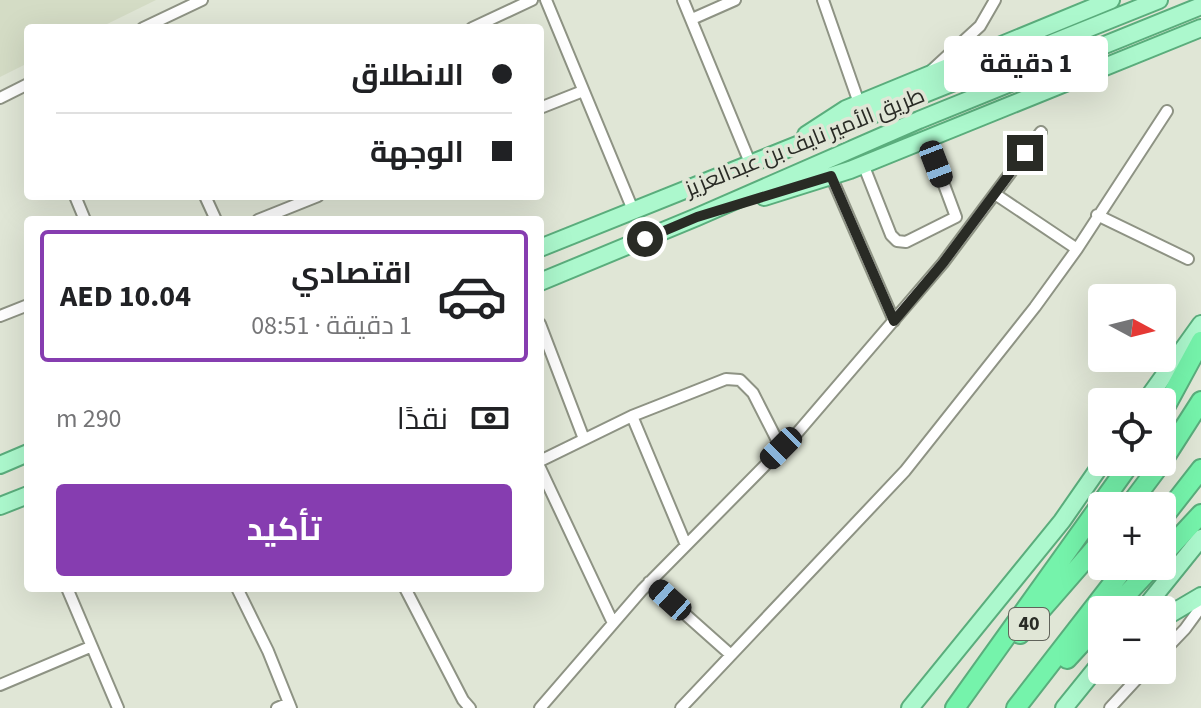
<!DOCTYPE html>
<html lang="ar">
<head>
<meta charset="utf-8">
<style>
  :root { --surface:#fff; --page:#f6f6f6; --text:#202124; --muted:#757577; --line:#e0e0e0; --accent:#863db0 }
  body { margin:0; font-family:"Source Sans 3",Cairo,sans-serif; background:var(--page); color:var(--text); direction:rtl; height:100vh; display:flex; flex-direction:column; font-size:30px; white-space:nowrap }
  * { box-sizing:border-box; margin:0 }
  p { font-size:26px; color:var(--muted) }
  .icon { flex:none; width:44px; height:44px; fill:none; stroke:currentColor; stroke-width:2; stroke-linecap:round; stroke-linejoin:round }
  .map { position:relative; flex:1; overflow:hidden; direction:ltr }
  .sheet { position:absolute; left:24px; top:216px; width:520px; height:376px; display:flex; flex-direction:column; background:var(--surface); border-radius:8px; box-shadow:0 8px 32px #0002; direction:rtl }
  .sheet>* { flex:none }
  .banner { position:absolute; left:24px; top:24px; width:520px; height:176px; border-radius:8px; box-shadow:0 8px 32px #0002; direction:rtl; display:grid; align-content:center; height:176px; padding:0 32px; background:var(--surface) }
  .needle { width:52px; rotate:97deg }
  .controls { position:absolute; left:1088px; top:284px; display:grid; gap:16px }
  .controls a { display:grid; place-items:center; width:88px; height:88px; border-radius:8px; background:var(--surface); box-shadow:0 8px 32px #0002; font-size:40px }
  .end { position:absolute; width:36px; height:36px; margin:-18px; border:10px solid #292b25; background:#fff; box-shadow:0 0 0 4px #fff }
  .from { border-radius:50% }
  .bubble { position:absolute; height:56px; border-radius:8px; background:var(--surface); box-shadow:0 8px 32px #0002; font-size:26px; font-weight:700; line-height:56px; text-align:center; direction:rtl }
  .car { position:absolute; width:24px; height:48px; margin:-24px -12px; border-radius:10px; box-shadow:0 0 6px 2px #0007; background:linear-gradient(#222 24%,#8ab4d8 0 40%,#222 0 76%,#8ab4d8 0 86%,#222 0) }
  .banner b { display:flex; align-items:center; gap:28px; height:76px; font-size:30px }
  .banner b+b { border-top:2px solid var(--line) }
  .banner i { width:20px; height:20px; background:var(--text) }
  ul { padding:14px 0 0; list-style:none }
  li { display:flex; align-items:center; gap:24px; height:132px; margin:0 16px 12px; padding:0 16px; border:4px solid var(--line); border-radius:8px }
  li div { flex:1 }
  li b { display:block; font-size:30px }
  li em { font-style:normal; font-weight:700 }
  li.active { border-color:var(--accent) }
  li>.icon { width:72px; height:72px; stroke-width:1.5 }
  .pay { display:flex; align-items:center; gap:20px; height:88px; padding:0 32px; font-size:30px }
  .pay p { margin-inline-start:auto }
  .action { display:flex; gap:16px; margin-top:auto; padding:16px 32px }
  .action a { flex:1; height:92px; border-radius:8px; background:var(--accent); color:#fff; font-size:32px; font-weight:700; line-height:92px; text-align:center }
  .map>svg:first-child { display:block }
  .built { fill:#d4dcc5 }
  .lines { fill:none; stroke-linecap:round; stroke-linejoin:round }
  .minor-casing { stroke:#8e9384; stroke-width:14 }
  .primary-casing { stroke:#5aad7c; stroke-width:20 }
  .motorway-casing { stroke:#5aad7c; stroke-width:22 }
  .minor { stroke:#fff; stroke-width:10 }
  .primary { stroke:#acf8cd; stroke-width:16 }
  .motorway { stroke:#75f3ab; stroke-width:18 }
  .route { stroke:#292b25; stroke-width:10 }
  .labels { text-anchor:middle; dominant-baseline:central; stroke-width:7; stroke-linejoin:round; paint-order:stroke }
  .shield { fill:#e0e6d6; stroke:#60635a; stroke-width:2 }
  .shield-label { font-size:20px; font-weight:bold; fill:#292b25 }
  .street-label { font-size:22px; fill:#292b25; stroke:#e0e6d6 }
</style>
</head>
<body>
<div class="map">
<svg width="1201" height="708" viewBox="0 0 1201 708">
  <rect width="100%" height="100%" fill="#e0e6d6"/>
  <path class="built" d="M 0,0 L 156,0 L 99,28 L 28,28 L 28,63 L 0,77 Z"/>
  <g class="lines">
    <defs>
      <path id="minor" d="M 546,0 L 633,210
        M 683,0 L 751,165
        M 823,0 L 859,103
        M 692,19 L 735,0
        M 143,28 L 202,0
        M 472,28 L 532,0
        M 932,70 L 980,26 L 995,0
        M 0,98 L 28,84
        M 540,108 L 583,91
        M 863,164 L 891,235 L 897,241 L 906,242 L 956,217 L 927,139
        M 831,176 L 894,321
        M 995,194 L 1077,249
        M 75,196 L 85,220
        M 205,196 L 216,220
        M 1097,215 L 1188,259
        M 258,220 L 318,196
        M 0,316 L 28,305
        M 540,324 L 584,439
        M 632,416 L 686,545
        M 540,461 L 632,416 L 726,379 L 740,380 L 753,393 L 781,448
        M 540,468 L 613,623
        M 649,582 L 731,655
        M 67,588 L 118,708
        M 237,588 L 268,651 L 291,708
        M 405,588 L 463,700 L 470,708
        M 1162,653 L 1185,629 L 1201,607
        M 0,685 L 90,647
        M 277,708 L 289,703
        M 540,708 L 642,590 L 798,432 L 943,263 L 1041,132
        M 681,708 L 905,471 L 1035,307 L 1077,249 L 1167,111
        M 1110,708 L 1145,670"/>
      <path id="primary" d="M 806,135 L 846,109 L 1111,0
        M 764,197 L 850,170 L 1201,28
        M 540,248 L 1159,0
        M 540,282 L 697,217 L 919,120 L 1201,6
        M 1145,402 L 1201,324
        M 0,465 L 28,453
        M 0,506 L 28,495
        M 1143,610 L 1201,538
        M 1162,619 L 1201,596
        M 910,708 L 1062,521 L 1103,462
        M 1064,708 L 1102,661"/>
      <path id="motorway" d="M 1162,413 L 1201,341
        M 1162,462 L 1201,401
        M 1129,506 L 1162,462
        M 1162,519 L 1201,469
        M 1162,556 L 1201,514
        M 1112,610 L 1153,566
        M 1020,634 L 1102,540
        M 1067,659 L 1102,621
        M 955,708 L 1131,462
        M 1016,708 L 1126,566"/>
    </defs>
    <use href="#minor" class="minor-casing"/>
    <use href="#primary" class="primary-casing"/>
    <use href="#motorway" class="motorway-casing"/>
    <use href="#minor" class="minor"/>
    <use href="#primary" class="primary"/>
    <use href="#motorway" class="motorway"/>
  </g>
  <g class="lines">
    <path class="route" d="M 645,239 L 697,217 L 831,176 L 894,321 L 943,263 L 1025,153"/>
  </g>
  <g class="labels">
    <rect class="shield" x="1009" y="608" width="40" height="32" rx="6"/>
    <g class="shield-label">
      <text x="1029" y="624">40</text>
    </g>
    <g class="street-label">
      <text transform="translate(805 142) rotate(-22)">طريق الأمير نايف بن عبدالعزيز</text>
    </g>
  </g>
</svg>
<div class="controls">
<a><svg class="needle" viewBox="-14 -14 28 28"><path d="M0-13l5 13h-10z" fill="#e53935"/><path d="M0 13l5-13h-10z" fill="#757577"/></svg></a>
<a><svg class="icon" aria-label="locate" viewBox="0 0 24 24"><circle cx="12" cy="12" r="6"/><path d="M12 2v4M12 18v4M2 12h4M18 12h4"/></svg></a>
<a>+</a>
<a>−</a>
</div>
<i class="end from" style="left:645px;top:239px"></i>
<i class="end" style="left:1025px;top:153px"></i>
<div class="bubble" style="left:944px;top:36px;width:164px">1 دقيقة</div>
<i class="car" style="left:936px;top:164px;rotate:159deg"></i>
<i class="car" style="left:781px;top:448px;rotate:225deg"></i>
<i class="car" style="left:670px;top:600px;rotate:312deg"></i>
<div class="banner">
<b><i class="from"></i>الانطلاق</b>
<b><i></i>الوجهة</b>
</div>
<section class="sheet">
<ul>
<li class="active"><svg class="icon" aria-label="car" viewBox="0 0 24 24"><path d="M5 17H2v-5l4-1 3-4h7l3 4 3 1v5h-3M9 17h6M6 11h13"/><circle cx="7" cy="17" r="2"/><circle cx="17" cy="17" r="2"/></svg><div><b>اقتصادي</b><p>1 دقيقة · 08:51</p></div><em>AED 10.04</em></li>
</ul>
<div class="pay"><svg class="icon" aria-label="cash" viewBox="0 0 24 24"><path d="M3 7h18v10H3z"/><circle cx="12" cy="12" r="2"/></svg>نقدًا<p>290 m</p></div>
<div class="action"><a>تأكيد</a></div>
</section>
</div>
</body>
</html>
